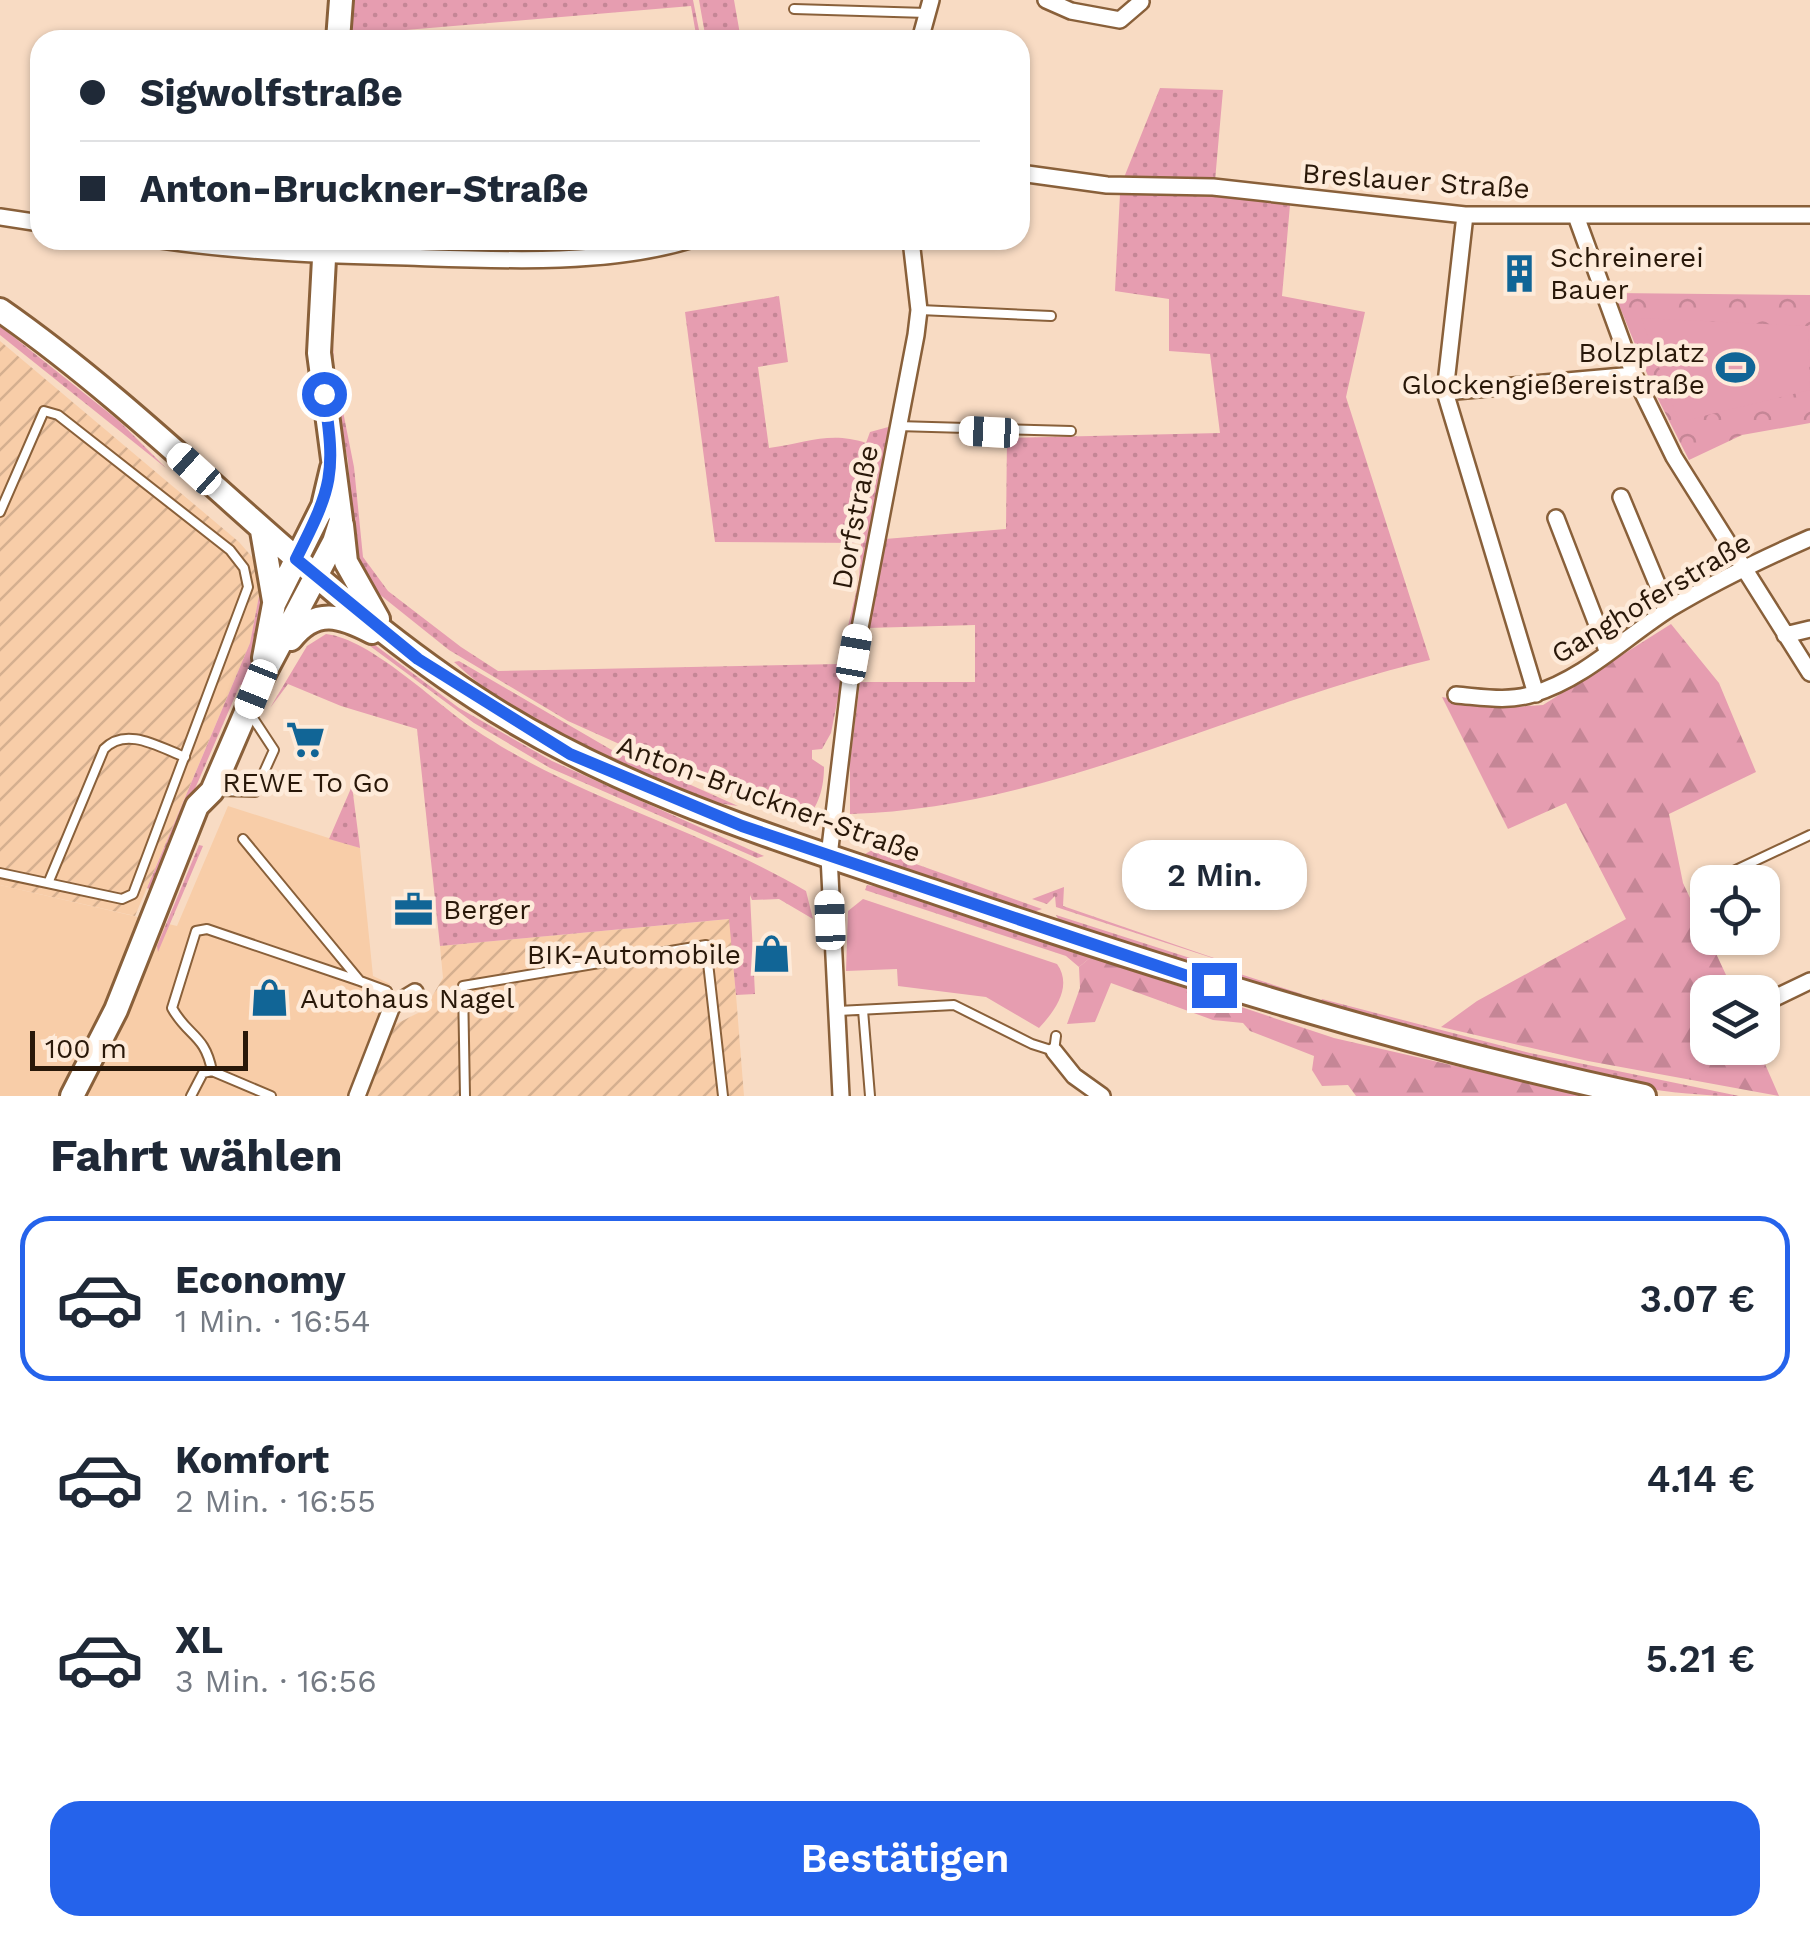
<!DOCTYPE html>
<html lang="de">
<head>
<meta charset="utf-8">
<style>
  :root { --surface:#fff; --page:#f2f2f3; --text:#1f2937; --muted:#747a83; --line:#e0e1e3; --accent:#2563eb }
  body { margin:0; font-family:"Work Sans",sans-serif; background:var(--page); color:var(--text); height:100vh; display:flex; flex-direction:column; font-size:38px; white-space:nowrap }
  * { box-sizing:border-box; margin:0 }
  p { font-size:32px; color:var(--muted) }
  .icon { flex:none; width:55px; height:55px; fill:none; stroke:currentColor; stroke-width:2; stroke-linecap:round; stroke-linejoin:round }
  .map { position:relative; height:1096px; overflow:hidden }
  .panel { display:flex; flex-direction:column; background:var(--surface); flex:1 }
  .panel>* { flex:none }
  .guide { position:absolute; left:30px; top:30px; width:1000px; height:220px; border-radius:30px; box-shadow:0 2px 8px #0004; display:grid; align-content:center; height:220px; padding:0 50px; background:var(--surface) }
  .controls { position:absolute; left:1690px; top:865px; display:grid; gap:20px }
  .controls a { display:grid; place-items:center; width:90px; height:90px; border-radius:20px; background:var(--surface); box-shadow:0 2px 8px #0004; font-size:50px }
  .scale { position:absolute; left:30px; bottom:25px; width:218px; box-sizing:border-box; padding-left:10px; border:5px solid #291809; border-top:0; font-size:28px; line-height:35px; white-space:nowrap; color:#291809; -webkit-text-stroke:8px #feebda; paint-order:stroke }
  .end { position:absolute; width:45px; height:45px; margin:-22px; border:12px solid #2563eb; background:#fff; box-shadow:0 0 0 5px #fff }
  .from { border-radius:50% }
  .bubble { position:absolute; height:70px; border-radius:30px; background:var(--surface); box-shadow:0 2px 8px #0004; font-size:32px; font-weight:600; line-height:70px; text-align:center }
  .car { position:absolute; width:30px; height:60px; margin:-30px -15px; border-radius:12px; box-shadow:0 0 8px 2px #0007; background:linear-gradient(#fff 24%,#345 0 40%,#fff 0 76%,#345 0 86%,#fff 0) }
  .guide b { display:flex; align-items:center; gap:35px; height:95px; font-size:38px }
  .guide b+b { border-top:2px solid var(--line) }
  .guide i { width:25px; height:25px; background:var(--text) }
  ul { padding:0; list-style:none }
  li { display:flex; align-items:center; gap:30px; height:165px; margin:0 20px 15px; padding:0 30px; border:5px solid transparent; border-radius:30px }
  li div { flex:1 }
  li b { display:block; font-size:38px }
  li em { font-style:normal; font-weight:600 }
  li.on { border-color:var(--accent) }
  li>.icon { width:90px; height:90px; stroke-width:1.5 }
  h2 { padding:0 50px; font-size:45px; line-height:120px }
  .primary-button { display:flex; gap:20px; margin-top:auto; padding:20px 50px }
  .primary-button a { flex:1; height:115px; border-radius:30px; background:var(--accent); color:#fff; font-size:40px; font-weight:600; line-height:115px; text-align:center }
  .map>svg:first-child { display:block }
  .built { fill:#f8cda8 }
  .industrial { fill:url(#industrial-furrows) }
  .grass { fill:url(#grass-dots) }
  .forest { fill:url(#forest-firs) }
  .park { fill:url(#park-crowns) }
  .pitch { fill:#e69db0 }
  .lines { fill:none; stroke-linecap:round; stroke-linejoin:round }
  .lane-casing { stroke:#89603a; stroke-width:12 }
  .street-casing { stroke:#89603a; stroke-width:20 }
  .secondary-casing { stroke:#89603a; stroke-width:28 }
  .lane { stroke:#fff; stroke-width:8 }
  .street { stroke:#fff; stroke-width:15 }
  .secondary { stroke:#fff; stroke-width:22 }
  .route { stroke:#2563eb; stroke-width:12 }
  .labels { text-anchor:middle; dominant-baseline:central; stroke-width:9; stroke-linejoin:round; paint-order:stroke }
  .street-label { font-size:28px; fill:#291809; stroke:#feebda }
  .poi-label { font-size:28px; fill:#291809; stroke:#feebda; text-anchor:start }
</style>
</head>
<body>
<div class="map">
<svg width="1810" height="1096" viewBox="0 0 1810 1096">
  <defs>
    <pattern id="industrial-furrows" width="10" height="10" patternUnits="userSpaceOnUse" patternTransform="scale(2.5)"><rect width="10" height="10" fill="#f8cda8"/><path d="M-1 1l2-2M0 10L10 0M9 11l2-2" fill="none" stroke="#d5af8f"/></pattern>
    <pattern id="grass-dots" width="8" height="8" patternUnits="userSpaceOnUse" patternTransform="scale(2.5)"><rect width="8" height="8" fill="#e69db0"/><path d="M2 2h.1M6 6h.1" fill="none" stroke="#c58696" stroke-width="1.8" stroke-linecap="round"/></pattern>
    <pattern id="forest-firs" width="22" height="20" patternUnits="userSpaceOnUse" patternTransform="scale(2.5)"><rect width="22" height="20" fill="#e69db0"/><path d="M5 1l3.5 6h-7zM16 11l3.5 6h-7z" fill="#c58696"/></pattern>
    <pattern id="park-crowns" width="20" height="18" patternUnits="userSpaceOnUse" patternTransform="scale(2.5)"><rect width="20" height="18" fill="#e69db0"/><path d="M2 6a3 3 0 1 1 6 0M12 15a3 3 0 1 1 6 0" fill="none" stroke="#c58696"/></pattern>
  </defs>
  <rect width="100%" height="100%" fill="#f8dbc3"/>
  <path class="built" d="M 228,806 L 360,848 L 373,976 L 390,984 L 348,1096 L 0,1096 L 0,885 L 177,926 Z"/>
  <path class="industrial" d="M 0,341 L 239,542 L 253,558 L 262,580 L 250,643 L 135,916 L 0,885 Z
    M 730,919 L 744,1096 L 367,1096 L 394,1025 L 424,1010 L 443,978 L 440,946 Z"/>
  <path class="grass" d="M 349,0 L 693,0 L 701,40 L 697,40 L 691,6 L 346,35 Z
    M 699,0 L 734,0 L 741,40 L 706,40 Z
    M 1160,88 L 1223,90 L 1215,181 L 1123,180 Z
    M 1120,194 L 1231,197 L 1290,205 L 1282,296 L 1365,312 L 1346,397 L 1430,660 C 1237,706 1051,808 850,814 L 850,761 L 860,682 L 975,682 L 975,625 L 867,628 L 885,539 L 1006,529 L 1007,438 L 1220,433 L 1210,354 L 1169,351 L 1169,299 L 1115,291 Z
    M 779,296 L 788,362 L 758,367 L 769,448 C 807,443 830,431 866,443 L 870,432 L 892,426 L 831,733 L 822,749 L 812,750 L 812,759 L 824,767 C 824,786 819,809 803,820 L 769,810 L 771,804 L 753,798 L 751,803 L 568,721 L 449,650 L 369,586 L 354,553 L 348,461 L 328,362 L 328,320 L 332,320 L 334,366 L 354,467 L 363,557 L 388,591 L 461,647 L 498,671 L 839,664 L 859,580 L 861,543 L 715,542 L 685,312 Z
    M 0,326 L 119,421 L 166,468 L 0,335 Z
    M 262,580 L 269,580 L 259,644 L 244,686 L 240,685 L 151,890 L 147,888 L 250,643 Z
    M 351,632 L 367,639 L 459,708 L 552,761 L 764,856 L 757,858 L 550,768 L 474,723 Z
    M 326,634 C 371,639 435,703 474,729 C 577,799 699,828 806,891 L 813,919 L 779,899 L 752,900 L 750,895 L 755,994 L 736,995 L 729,919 L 440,946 L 417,729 L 341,706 L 288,684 L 270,708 L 307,646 Z
    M 459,661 L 610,749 L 738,806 L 717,803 C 626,769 525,729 454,662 Z
    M 352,786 L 360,848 L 329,839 Z
    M 199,845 L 203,846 L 158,952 L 157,946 Z
    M 874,849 L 1042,909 L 1031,913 L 865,854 Z
    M 867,885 L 884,888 L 1091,957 L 1079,967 L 1066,956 L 865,890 Z
    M 1064,887 L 1063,906 L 1243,968 L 1056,907 L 1055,896 L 1047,904 L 1032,899 Z
    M 1056,915 L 1302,994 L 1297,1001 L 1061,924 Z
    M 1322,999 L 1530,1053 L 1739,1096 C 1605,1096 1449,1040 1317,1006 Z"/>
  <path class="forest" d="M 1671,624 L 1719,683 L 1756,772 L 1669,814 L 1683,883 L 1734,992 L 1708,992 L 1708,1048 L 1758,1048 L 1779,1096 L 1588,1061 L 1441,1027 L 1477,1001 L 1626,919 L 1566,803 L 1508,829 L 1442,697 L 1499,708 L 1543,705 Z
    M 1091,957 L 1334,1038 L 1585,1096 L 1356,1096 L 1348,1085 L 1322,1086 L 1312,1070 L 1314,1056 L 1250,1031 L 1243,1023 L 1213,1020 L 1111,983 L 1095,1022 L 1067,1024 L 1080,988 L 1079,967 Z"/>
  <path class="park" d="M 1614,293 L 1810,295 L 1810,423 L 1742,435 L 1689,460 L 1655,393 Z"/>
  <path class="pitch" d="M 1641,318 L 1808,326 L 1810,390 L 1679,422 Z
    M 863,899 L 1057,964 C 1073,986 1055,1011 1039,1028 L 986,997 L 898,986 L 897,969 L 846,971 L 848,911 Z"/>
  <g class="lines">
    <defs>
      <path id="lane" d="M 794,9 L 927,13
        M 920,310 L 1051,316
        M 897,426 L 1071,431
        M 0,512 L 44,411 L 58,415 L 230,550 L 244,568 L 248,587 L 133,894 L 122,899 L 0,873
        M 218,791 L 255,792 L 274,750 L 251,715
        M 243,839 L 360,981 L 387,991 L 392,1006
        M 1723,876 L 1810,835
        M 49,881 L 104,749 C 126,726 159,747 185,757
        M 863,1010 L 870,1096
        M 838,1011 L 954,1005 L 1032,1044 L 1054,1051 L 1056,1036
        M 212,1071 C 205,1034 188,1037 172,1008 L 196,931 L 207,929 L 360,981
        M 191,1096 L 203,1073 L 212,1071 L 271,1096
        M 465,1096 L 463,986 L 706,945 L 723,1096"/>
      <path id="street" d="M 1046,0 L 1071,11 L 1120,20 L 1141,2
        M 920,40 L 931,0
        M 1020,173 L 1107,185 L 1213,187 L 1465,215 L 1810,215
        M 1465,215 L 1445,392 L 1536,694
        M 1576,216 L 1634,375 L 1674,457 L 1810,673
        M 0,217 L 40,223
        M 161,240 C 242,252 325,255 407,257 C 496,260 605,266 690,240
        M 1445,392 L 1634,375
        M 1621,497 L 1668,610
        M 1556,518 L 1608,653
        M 1785,635 L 1810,629
        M 1456,695 C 1482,697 1508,702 1533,694 C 1586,678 1626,636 1671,608 C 1716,581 1762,559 1810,538
        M 1762,1004 L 1810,981
        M 1054,1051 L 1074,1076 L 1102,1096
        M 357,1096 L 392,1006 L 415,992
        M 841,1096 L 829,856 L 850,680 L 916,335 L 919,310 L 911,240"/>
      <path id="secondary" d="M 338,40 L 341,0
        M 0,310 C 168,427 304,586 476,698 C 617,791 779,839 938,893 C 1171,972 1403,1045 1644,1096
        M 342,525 L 346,562 L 378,619
        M 262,531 L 274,601
        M 291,639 C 316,607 341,616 372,632
        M 264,658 L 274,604 L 323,506 L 332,468
        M 72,1096 L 116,1010 L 197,806 L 212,791 L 256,689 L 334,542 L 341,520 L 319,353 L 325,240"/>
    </defs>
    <use href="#lane" class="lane-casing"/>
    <use href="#street" class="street-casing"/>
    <use href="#secondary" class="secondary-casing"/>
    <use href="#lane" class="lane"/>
    <use href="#street" class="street"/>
    <use href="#secondary" class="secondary"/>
  </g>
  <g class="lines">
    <path class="route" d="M 324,394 C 336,474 333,486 296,559 L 418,659 L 570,754 L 742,826 L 1214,985"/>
  </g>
  <defs>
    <symbol id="building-bare" viewBox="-9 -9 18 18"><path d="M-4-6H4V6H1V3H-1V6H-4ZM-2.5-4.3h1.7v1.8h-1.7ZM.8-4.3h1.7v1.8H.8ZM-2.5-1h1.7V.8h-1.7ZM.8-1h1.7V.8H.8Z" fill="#116596" stroke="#feebda" stroke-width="2.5" paint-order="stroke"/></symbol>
    <symbol id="stadium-bare" viewBox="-9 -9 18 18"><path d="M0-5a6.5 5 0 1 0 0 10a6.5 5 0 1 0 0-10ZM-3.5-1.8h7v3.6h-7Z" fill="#116596" stroke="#feebda" stroke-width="2.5" paint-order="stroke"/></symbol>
    <symbol id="supermarket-bare" viewBox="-9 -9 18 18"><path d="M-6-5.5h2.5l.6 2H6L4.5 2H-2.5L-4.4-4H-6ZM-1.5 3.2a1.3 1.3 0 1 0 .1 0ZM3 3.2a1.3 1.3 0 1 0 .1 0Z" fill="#116596" stroke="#feebda" stroke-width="2.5" paint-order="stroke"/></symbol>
    <symbol id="office-bare" viewBox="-9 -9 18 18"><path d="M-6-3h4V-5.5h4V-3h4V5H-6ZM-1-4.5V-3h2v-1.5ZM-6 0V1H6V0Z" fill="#116596" stroke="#feebda" stroke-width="2.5" paint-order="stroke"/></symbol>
    <symbol id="shop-bare" viewBox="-9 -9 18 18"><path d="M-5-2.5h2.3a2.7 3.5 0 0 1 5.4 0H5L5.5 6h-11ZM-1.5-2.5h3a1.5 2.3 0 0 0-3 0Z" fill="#116596" stroke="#feebda" stroke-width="2.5" paint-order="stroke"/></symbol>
  </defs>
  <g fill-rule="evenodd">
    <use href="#building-bare" x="1492" y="246" width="55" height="55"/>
    <use href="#stadium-bare" x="1708" y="340" width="55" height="55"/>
    <use href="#supermarket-bare" x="278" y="712" width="55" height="55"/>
    <use href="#office-bare" x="386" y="882" width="55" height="55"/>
    <use href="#shop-bare" x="744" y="926" width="55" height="55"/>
    <use href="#shop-bare" x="242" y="970" width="55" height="55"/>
  </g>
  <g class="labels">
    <g class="street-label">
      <text transform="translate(1416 181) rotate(4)">Breslauer Straße</text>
      <text transform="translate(855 517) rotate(-79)">Dorfstraße</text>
      <text transform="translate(1651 598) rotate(-31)">Ganghoferstraße</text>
      <text transform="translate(769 799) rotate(20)">Anton-Bruckner-Straße</text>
    </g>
    <g class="poi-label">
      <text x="1550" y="257">Schreinerei<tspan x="1550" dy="32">Bauer</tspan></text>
      <text x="1705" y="352" text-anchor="end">Bolzplatz<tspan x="1705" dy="32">Glockengießereistraße</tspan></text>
      <text x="306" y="782" text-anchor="middle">REWE To Go</text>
      <text x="443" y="909">Berger</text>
      <text x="741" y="954" text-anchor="end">BIK-Automobile</text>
      <text x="300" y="998">Autohaus Nagel</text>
    </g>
  </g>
</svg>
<div class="controls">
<a><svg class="icon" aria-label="locate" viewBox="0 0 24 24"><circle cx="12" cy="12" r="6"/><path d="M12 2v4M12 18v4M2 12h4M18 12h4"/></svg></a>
<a><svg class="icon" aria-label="layers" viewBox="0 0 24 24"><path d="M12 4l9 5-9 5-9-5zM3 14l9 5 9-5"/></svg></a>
</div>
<div class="scale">100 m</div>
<i class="end from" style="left:324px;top:394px"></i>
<i class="end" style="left:1214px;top:985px"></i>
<div class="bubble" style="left:1122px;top:840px;width:185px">2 Min.</div>
<i class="car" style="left:989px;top:432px;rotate:273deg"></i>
<i class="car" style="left:194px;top:469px;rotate:312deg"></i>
<i class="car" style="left:854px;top:654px;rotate:10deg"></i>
<i class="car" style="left:256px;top:689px;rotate:202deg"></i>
<i class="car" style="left:830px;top:920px;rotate:358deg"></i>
<div class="guide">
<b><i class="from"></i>Sigwolfstraße</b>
<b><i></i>Anton-Bruckner-Straße</b>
</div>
</div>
<section class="panel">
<h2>Fahrt wählen</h2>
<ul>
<li class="on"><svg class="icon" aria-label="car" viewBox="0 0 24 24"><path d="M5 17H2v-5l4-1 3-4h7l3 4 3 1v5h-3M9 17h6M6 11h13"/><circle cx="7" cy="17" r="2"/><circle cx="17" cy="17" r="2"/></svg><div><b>Economy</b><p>1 Min. · 16:54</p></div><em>3.07 €</em></li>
<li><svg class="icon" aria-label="car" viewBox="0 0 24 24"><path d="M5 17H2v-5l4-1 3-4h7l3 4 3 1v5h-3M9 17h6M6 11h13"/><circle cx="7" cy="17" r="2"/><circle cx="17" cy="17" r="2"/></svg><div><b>Komfort</b><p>2 Min. · 16:55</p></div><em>4.14 €</em></li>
<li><svg class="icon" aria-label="car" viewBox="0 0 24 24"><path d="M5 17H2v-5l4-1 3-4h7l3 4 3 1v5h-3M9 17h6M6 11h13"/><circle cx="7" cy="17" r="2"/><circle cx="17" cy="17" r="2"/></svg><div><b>XL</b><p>3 Min. · 16:56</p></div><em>5.21 €</em></li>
</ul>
<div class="primary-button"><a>Bestätigen</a></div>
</section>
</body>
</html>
